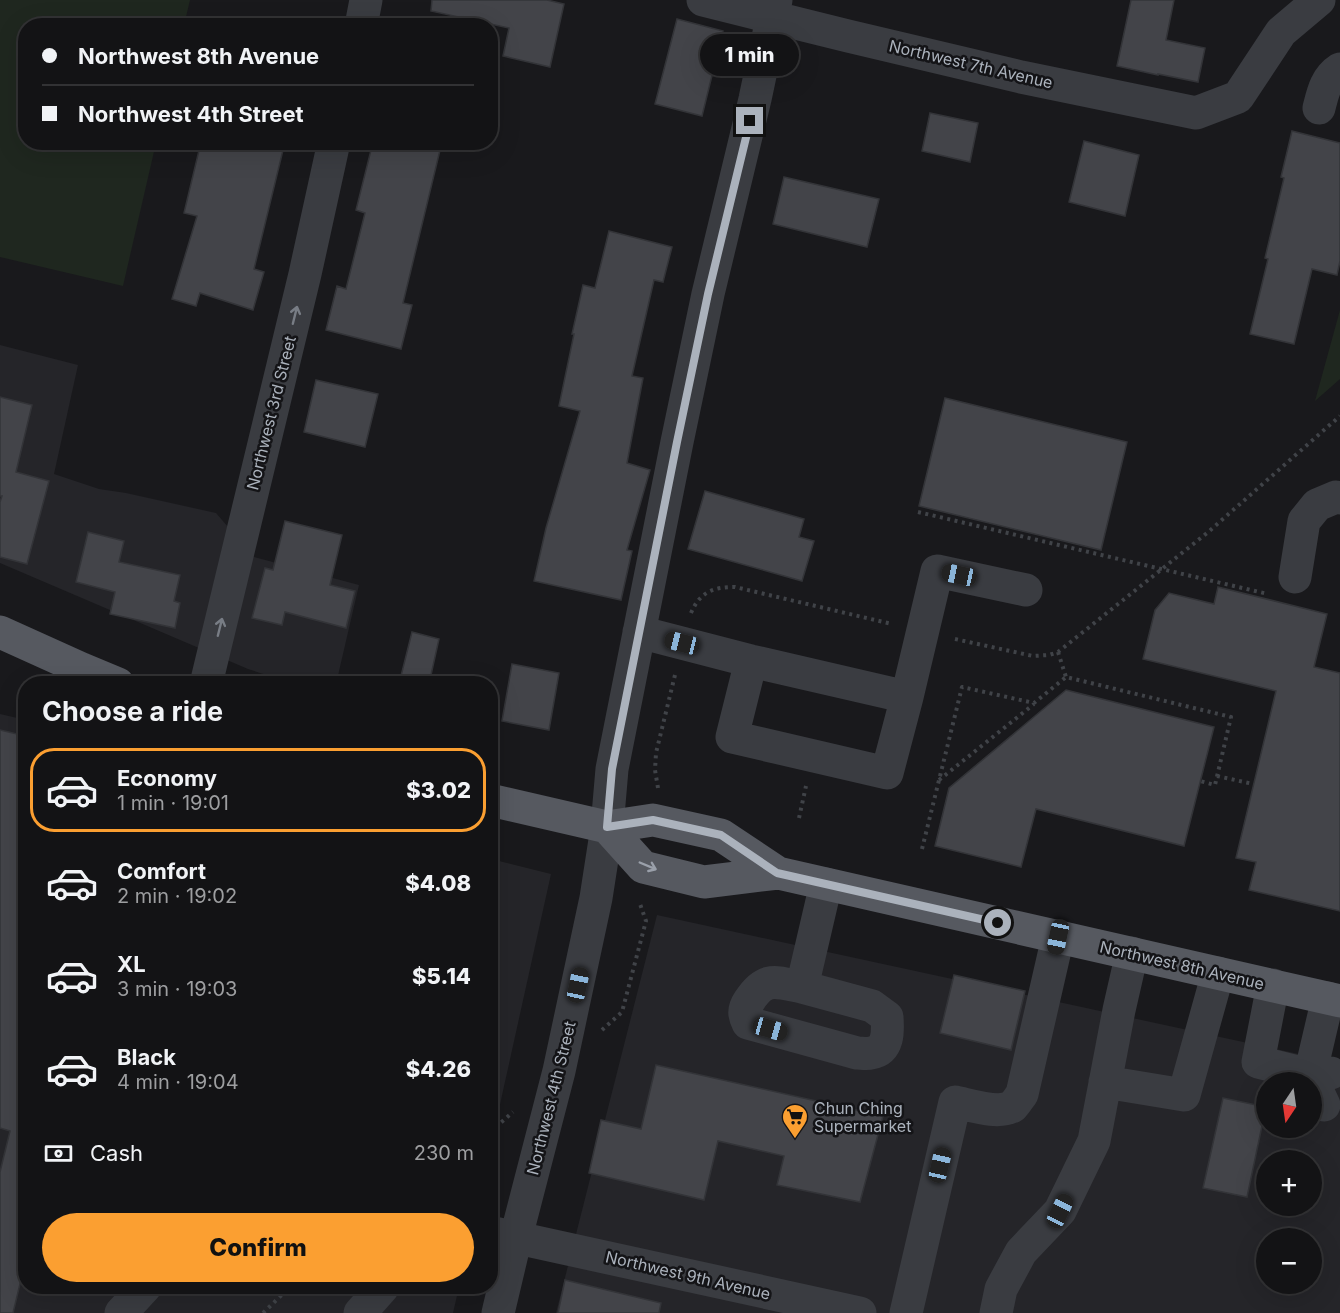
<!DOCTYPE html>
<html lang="en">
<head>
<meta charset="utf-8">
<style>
  :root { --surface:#131315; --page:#1c1c1e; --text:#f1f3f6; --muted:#9d9ea0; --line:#323234; --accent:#fb9f31 }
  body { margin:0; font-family:Inter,sans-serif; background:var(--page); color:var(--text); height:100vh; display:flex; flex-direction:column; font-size:22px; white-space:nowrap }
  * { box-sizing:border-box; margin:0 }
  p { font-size:20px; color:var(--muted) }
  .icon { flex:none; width:33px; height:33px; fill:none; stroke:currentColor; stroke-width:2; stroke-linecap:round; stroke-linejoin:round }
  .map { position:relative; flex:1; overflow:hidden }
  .drawer { position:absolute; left:18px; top:676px; width:480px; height:618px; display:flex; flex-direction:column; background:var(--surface); border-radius:24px; box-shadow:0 6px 24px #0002,0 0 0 2px var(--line) }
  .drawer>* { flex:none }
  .banner { position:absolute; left:18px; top:18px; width:480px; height:132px; border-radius:24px; box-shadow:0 6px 24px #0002,0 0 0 2px var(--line); display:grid; align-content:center; height:132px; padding:0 24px; background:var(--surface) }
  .needle { width:39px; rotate:193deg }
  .fabs { position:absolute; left:1256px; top:1072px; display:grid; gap:12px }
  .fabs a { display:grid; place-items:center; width:66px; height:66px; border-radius:50%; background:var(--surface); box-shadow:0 6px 24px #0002,0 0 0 2px var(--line); font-size:30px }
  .end { position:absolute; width:27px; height:27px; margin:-14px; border:8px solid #abb2bc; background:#111; box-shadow:0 0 0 3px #111 }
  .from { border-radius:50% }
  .bubble { position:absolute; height:42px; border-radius:21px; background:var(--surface); box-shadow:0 6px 24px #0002,0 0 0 2px var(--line); font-size:20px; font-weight:800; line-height:42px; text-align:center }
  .car { position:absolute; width:18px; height:36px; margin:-18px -9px; border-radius:8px; box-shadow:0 0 4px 2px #0007; background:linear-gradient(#222 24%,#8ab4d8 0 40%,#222 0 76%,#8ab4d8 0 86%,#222 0) }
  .banner b { display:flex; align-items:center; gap:21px; height:57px; font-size:22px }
  .banner b+b { border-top:2px solid var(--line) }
  .banner i { width:15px; height:15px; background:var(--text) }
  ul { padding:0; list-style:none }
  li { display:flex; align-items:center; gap:18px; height:84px; margin:0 12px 9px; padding:0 12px; border:3px solid transparent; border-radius:24px }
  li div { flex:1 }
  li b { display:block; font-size:22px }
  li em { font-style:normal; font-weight:800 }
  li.current { border-color:var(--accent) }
  li>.icon { width:54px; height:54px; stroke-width:1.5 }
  h2 { padding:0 24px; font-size:27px; line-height:72px }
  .pay { display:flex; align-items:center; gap:15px; height:66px; padding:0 24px; font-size:22px }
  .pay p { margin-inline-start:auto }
  .action { display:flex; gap:12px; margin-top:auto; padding:12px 24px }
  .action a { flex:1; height:69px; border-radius:36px; background:var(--accent); color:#111; font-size:24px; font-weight:800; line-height:69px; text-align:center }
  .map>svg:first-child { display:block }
  .built { fill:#252529; fill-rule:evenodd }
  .green { fill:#1f271f }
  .building { fill:#434449; stroke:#333438; stroke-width:1.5 }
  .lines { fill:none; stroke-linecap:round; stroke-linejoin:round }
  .path { stroke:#404348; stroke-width:4; stroke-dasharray:3 4.5; stroke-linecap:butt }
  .minor { stroke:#3a3c41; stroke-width:33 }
  .major { stroke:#565960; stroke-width:33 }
  .oneway { stroke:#787d85 }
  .oneway2 { stroke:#9aa0aa }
  .route { stroke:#abb2bc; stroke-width:8 }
  .labels { text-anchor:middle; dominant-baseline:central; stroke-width:5; stroke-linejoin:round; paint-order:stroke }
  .street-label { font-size:16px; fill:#abb2bc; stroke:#141417 }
  .poi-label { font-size:16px; fill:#abb2bc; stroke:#141417; text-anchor:start }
</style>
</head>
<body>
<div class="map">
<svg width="1340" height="1313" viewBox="0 0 1340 1313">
  <rect width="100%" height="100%" fill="#19191c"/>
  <path class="built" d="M 0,345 L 78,365 L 54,474 L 99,489 L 126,493 L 216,513 L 254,557 L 359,585 L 336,684 L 294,684 L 248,669 L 0,563 Z
    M 0,714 L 26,720 L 26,1287 L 459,1287 L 453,1313 L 0,1313 Z
    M 491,859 L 551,874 L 491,1145 L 490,859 Z
    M 657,915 L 1340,1063 L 1340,1313 L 556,1313 ZM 1266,1083 L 1311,1083 L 1311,1128 L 1266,1128 ZM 1266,1161 L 1311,1161 L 1311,1206 L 1266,1206 ZM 1266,1239 L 1311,1239 L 1311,1284 L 1266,1284 Z"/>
  <path class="green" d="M 0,0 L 190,0 L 184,25 L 26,26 L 26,142 L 156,143 L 123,286 L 0,257 Z
    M 1340,310 L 1340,379 L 1315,401 Z"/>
  <path class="building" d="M 432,0 L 547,0 L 564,4 L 550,67 L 503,56 L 509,28 L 431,11 Z
    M 1131,0 L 1174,0 L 1166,40 L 1205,48 L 1198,82 L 1158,74 L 1158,75 L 1117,66 Z
    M 677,19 L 723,31 L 702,116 L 655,104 Z
    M 930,113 L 978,123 L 970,162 L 922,151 Z
    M 1292,131 L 1340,143 L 1340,261 L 1337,275 L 1312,269 L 1294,344 L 1250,334 L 1268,259 L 1265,258 L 1284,178 L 1281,177 Z
    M 1084,141 L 1139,155 L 1125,216 L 1069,202 Z
    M 201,142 L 285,142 L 254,269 L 264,272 L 253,310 L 200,293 L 196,306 L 172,299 L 197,216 L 184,213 Z
    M 373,142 L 442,142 L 403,303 L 412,305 L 401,349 L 326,330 L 337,286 L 346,289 L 365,213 L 356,210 Z
    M 784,177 L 879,199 L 867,247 L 773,224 Z
    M 609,231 L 672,247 L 663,282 L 654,280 L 632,376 L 643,378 L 627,463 L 650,470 L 627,550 L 632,551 L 621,600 L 534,581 L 546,528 L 580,411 L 559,406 L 574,334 L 572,334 L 583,285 L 595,288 Z
    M 316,380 L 378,394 L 365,447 L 304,432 Z
    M 0,397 L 32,405 L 16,472 L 49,481 L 27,564 L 0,557 L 0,502 L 2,496 L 0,496 Z
    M 945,398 L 1127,442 L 1101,550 L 919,506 Z
    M 705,491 L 804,519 L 799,537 L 814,541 L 802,581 L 688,549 Z
    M 285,521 L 342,535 L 330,585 L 355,591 L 346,628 L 285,612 L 282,625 L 252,618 L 265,568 L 273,570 Z
    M 88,532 L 124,541 L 119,562 L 180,575 L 174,601 L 180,603 L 175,628 L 110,614 L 115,592 L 76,582 Z
    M 1218,587 L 1327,614 L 1314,667 L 1340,673 L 1340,911 L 1249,890 L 1256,862 L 1236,858 L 1276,691 L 1143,659 L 1155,610 L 1169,593 L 1214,604 Z
    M 412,632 L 439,639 L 429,684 L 399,684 Z
    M 512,664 L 559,673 L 549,730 L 502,721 Z
    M 1066,690 L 1214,727 L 1184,846 L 1036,809 L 1021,867 L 935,846 L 949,788 Z
    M 0,730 L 26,736 L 26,1259 L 13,1313 L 0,1313 L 0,1172 L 10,1131 L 0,1128 Z
    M 954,975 L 1025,991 L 1011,1050 L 940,1033 Z
    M 656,1065 L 883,1116 L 860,1202 L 777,1185 L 784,1156 L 718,1141 L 704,1200 L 589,1173 L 601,1120 L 641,1129 Z
    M 1223,1098 L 1266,1107 L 1247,1197 L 1203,1188 Z
    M 565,1280 L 661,1303 L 659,1313 L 558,1313 Z"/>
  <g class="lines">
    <path class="path" d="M 918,512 L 1268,594
      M 691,613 C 700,592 713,587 735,587 L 892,624
      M 955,639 L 1033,656 L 1049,655 L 1058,652 L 1207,533 L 1340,416
      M 1058,652 L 1066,677
      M 1217,776 L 1253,784
      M 939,780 L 1034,704
      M 658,788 L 655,770 L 656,753 L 675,675
      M 799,818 L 806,786
      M 922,849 L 962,687 L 1034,703 L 1066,677 L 1231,717 L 1215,785 L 1200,781
      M 602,1030 L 622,1012 L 646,921 L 639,901
      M 490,1132 L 513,1112
      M 263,1313 L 290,1287"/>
    <path class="minor" d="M 703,0 L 848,36 L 1021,77 L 1196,113 L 1238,97 L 1281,32 L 1319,0
      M 361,26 L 366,0
      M 1319,108 C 1323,92 1326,78 1340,69
      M 1295,577 L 1304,521 L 1317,505 L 1336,497 L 1340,498
      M 639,632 L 751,661 L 907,697 L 937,571 L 1026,590
      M 751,661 L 732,737 L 887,773 L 907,697
      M 206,684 L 305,274 L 334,142
      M 1273,985 L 1258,1062 L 1310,1075 L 1324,1105
      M 802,987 C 775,982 765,976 749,1001 C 743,1010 744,1015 748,1023 L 857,1053 C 861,1053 867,1054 871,1053 C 889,1050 888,1031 887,1017 L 872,1006 L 802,987 L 826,884
      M 1328,998 L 1310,1075 L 1331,1073
      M 1105,1082 L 1184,1095 L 1218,973
      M 490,1232 L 860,1313
      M 121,1313 L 145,1287
      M 360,1313 L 383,1287
      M 498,1313 L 516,1237 L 559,1071 L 596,898 L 607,827 L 612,769 L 677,442 L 708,294 L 755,99 L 776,0
      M 906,1313 L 955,1102 C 970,1105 999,1115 1013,1106 C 1016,1103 1019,1098 1022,1094 L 1058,937
      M 996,1313 L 1001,1289 L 1021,1252 L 1060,1211 L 1094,1141 L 1119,1010 L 1132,953"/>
    <path class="major" d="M 0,632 L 82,669 L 118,684
      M 490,800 L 607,827 L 653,820 L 721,835 L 778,873
      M 607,827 L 643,867 L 704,882 L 778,873 L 1340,1001"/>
  </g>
  <defs><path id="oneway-shaft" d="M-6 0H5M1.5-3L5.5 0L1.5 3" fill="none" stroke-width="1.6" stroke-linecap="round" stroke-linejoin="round" transform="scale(1.5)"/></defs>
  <g class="oneway">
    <use href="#oneway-shaft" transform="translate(295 315) rotate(-76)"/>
    <use href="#oneway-shaft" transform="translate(220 627) rotate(-76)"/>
  </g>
  <use class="oneway2" href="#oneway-shaft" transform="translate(648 866) rotate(23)"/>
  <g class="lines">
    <path class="route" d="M 750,121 L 708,294 L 677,442 L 612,769 L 607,827 L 653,820 L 721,835 L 777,873 L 998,923"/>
  </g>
  <defs>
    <symbol id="supermarket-pin" viewBox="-11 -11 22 30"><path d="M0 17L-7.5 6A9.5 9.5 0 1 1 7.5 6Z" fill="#fb9f31" stroke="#141417"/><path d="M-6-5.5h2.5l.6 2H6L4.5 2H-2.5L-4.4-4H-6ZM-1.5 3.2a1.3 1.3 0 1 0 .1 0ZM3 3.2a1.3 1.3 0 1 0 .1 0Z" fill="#111"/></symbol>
  </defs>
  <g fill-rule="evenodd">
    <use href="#supermarket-pin" x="780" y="1102" width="30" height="40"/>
  </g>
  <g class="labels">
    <g class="street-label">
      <text transform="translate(971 64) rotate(13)">Northwest 7th Avenue</text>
      <text transform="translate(271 413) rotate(-76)">Northwest 3rd Street</text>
      <text transform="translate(1182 965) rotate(13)">Northwest 8th Avenue</text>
      <text transform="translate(551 1098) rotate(-76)">Northwest 4th Street</text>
      <text transform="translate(688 1275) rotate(13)">Northwest 9th Avenue</text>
    </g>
    <g class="poi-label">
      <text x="814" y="1108">Chun Ching<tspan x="814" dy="18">Supermarket</tspan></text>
    </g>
  </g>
</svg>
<div class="fabs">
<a><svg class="needle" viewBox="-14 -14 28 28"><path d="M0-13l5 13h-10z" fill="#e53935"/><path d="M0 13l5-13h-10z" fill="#9d9ea0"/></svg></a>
<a>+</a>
<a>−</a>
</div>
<i class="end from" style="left:998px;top:923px"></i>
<i class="end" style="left:750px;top:121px"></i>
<div class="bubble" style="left:700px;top:34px;width:99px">1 min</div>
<i class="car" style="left:959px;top:575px;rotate:282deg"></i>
<i class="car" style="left:682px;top:643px;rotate:284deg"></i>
<i class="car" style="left:1058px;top:937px;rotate:192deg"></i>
<i class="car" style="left:578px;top:985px;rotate:12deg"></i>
<i class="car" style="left:770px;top:1029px;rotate:106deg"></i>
<i class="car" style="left:940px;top:1165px;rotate:13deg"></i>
<i class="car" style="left:1060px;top:1211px;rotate:26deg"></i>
<div class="banner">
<b><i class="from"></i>Northwest 8th Avenue</b>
<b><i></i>Northwest 4th Street</b>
</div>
<section class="drawer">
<h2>Choose a ride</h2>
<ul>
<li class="current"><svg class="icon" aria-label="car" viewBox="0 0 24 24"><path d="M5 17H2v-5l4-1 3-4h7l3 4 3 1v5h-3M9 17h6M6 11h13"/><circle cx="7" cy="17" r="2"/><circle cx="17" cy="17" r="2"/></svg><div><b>Economy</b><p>1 min · 19:01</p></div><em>$3.02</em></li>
<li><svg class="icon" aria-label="car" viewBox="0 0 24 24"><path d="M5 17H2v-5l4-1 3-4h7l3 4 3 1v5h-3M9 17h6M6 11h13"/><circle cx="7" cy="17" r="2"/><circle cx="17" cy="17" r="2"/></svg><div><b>Comfort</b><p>2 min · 19:02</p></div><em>$4.08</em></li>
<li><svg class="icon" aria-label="car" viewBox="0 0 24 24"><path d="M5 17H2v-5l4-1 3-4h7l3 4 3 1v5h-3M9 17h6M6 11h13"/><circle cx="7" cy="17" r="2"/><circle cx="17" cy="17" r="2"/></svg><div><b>XL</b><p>3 min · 19:03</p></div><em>$5.14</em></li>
<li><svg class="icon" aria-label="car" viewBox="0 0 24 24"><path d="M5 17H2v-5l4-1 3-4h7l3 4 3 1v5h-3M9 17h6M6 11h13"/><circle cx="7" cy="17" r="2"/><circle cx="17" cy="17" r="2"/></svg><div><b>Black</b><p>4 min · 19:04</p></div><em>$4.26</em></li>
</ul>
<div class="pay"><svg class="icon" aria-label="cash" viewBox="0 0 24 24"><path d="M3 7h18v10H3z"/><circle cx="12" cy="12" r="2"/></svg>Cash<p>230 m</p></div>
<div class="action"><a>Confirm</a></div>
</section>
</div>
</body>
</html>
